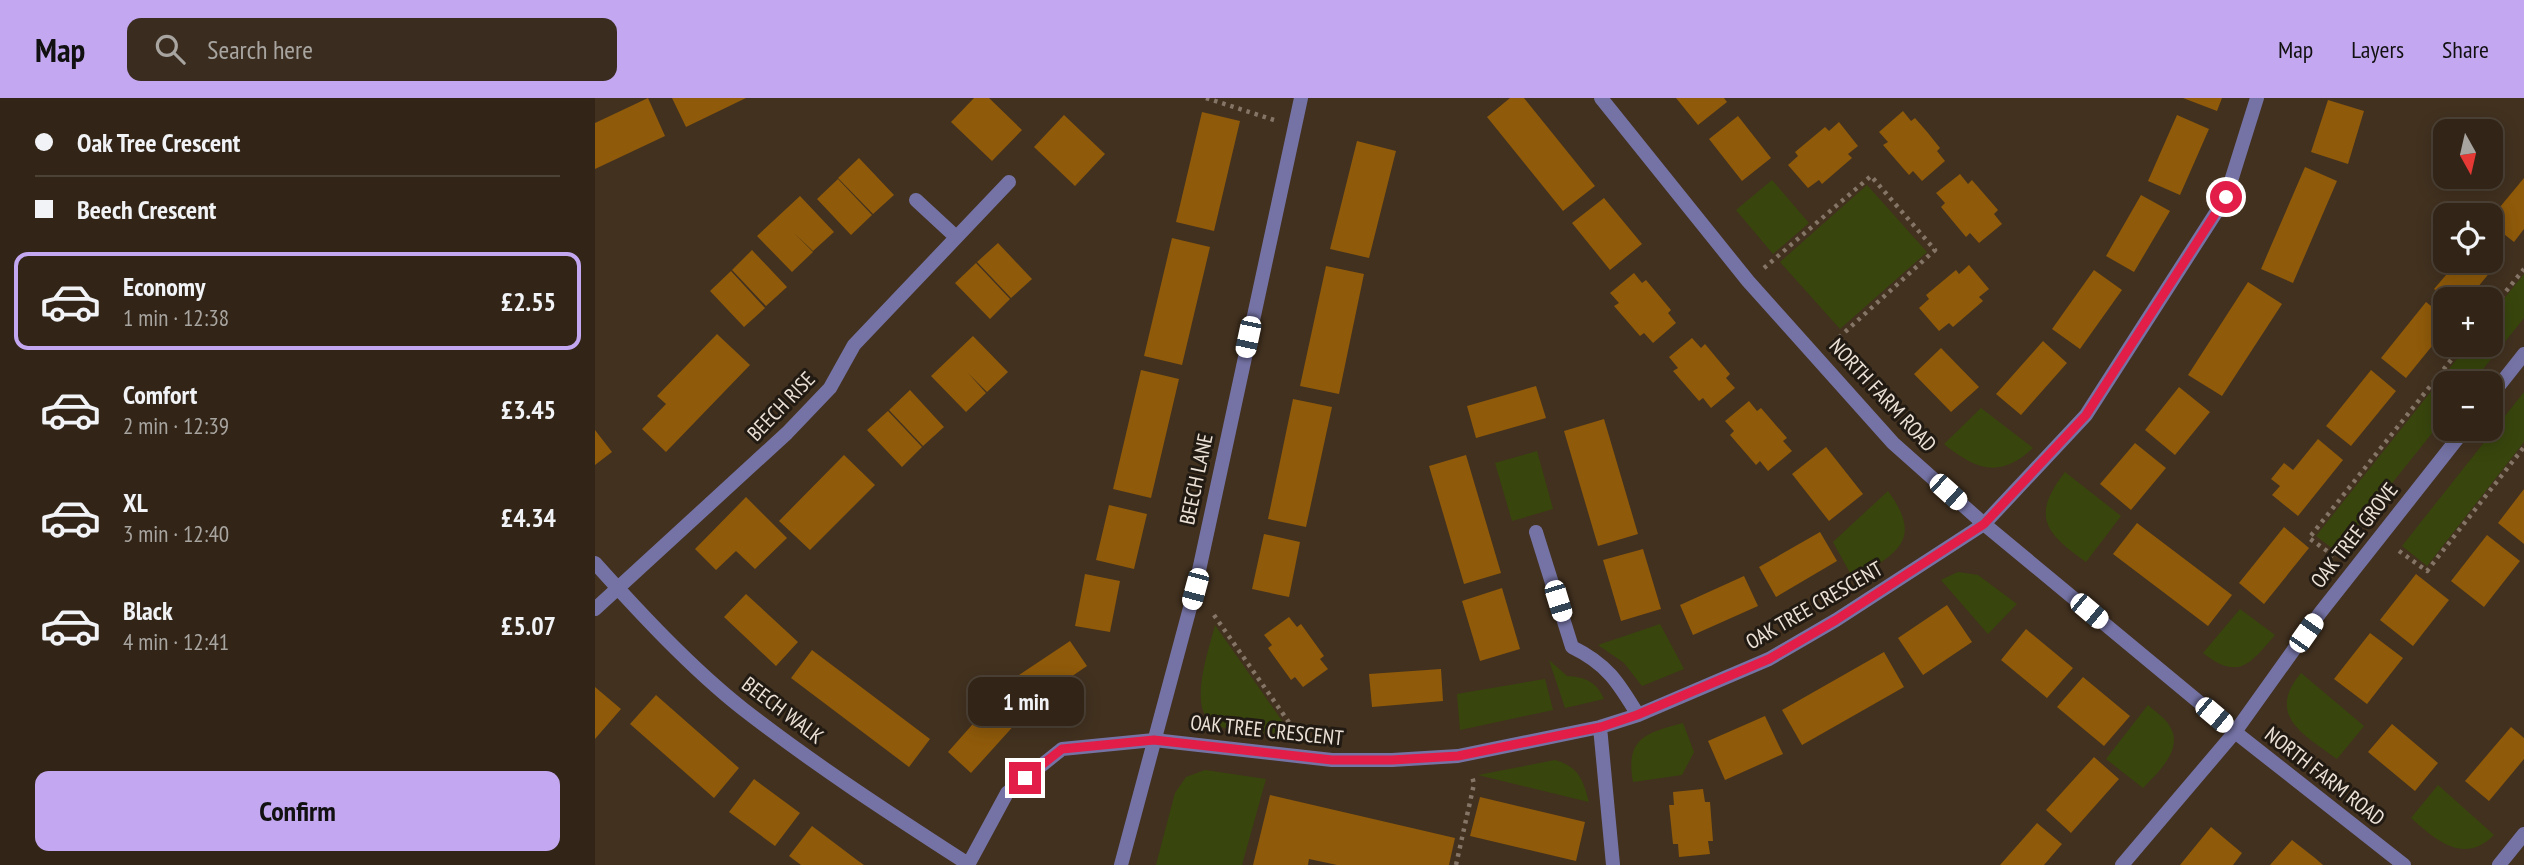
<!DOCTYPE html>
<html lang="en">
<head>
<meta charset="utf-8">
<style>
  :root { --surface:#322517; --page:#3a2d20; --text:#f1f3f6; --muted:#a8a5a1; --line:#4d4236; --accent:#c4a7f1 }
  body { margin:0; font-family:"PT Sans Narrow",sans-serif; background:var(--page); color:var(--text); height:100vh; display:flex; flex-direction:column; font-size:26px; white-space:nowrap }
  * { box-sizing:border-box; margin:0 }
  p { font-size:23px; color:var(--muted) }
  .icon { flex:none; width:38px; height:38px; fill:none; stroke:currentColor; stroke-width:2; stroke-linecap:round; stroke-linejoin:round }
  .map { position:relative; flex:1; overflow:hidden }
  .drawer { display:flex; flex-direction:column; background:var(--surface); width:595px }
  .drawer>* { flex:none }
  .top-card { display:grid; align-content:center; height:154px; padding:0 35px; background:var(--surface) }
  .needle { width:46px; rotate:172deg }
  .fabs { position:absolute; left:1838px; top:21px; display:grid; gap:14px }
  .fabs a { display:grid; place-items:center; width:70px; height:70px; border-radius:14px; background:var(--surface); box-shadow:0 4px 18px #0003,0 0 0 2px var(--line); font-size:35px }
  .end { position:absolute; width:32px; height:32px; margin:-16px; border:9px solid #e11d48; background:#fff; box-shadow:0 0 0 4px #fff }
  .from { border-radius:50% }
  .bubble { position:absolute; height:49px; border-radius:14px; background:var(--surface); box-shadow:0 4px 18px #0003,0 0 0 2px var(--line); font-size:23px; font-weight:700; line-height:49px; text-align:center }
  .car { position:absolute; width:21px; height:42px; margin:-21px -10px; border-radius:9px; box-shadow:0 0 5px 2px #0007; background:linear-gradient(#fff 24%,#345 0 40%,#fff 0 76%,#345 0 86%,#fff 0) }
  .top-card b { display:flex; align-items:center; gap:24px; height:66px; font-size:26px }
  .top-card b+b { border-top:2px solid var(--line) }
  .top-card i { width:18px; height:18px; background:var(--text) }
  ul { padding:0; list-style:none }
  li { display:flex; align-items:center; gap:21px; height:98px; margin:0 14px 10px; padding:0 21px; border:4px solid transparent; border-radius:14px }
  li div { flex:1 }
  li b { display:block; font-size:26px }
  li em { font-style:normal; font-weight:700 }
  li.current { border-color:var(--accent) }
  li>.icon { width:63px; height:63px; stroke-width:1.5 }
  .cta { display:flex; gap:14px; margin-top:auto; padding:14px 35px }
  .cta a { flex:1; height:80px; border-radius:14px; background:var(--accent); color:#111; font-size:28px; font-weight:700; line-height:80px; text-align:center }
  header { display:flex; align-items:center; gap:42px; box-sizing:border-box; height:98px; padding:0 35px; background:var(--accent); color:#111 }
  header strong { font-size:33px }
  nav { display:flex; gap:38px; margin-inline-start:auto; font-size:24px }
  .search { width:490px; height:63px; background:var(--page); display:flex; align-items:center; gap:18px; box-sizing:border-box; padding:0 24px; border-radius:14px; color:var(--muted); font-size:26px }
  main { display:flex; flex:1; min-height:0 }
  .map>svg:first-child { display:block }
  .green { fill:#38460d }
  .building { fill:#8f5a0a }
  .lines { fill:none; stroke-linecap:round; stroke-linejoin:round }
  .path { stroke:#847566; stroke-width:4.5; stroke-dasharray:3.5 5; stroke-linecap:butt }
  .minor { stroke:#7573a5; stroke-width:14 }
  .tertiary { stroke:#7573a5; stroke-width:14 }
  .route { stroke:#e11d48; stroke-width:9 }
  .labels { text-anchor:middle; dominant-baseline:central; stroke-width:6; stroke-linejoin:round; paint-order:stroke }
  .street-label { font-size:21px; fill:#ece1d6; stroke:#221b13 }
</style>
</head>
<body>
<header>
<strong>Map</strong>
<div class="search"><svg class="icon" aria-label="search" viewBox="0 0 24 24"><circle cx="10" cy="10" r="6"/><path d="M15 15l6 6"/></svg>Search here</div>
<nav><a>Map</a><a>Layers</a><a>Share</a></nav>
</header>
<main>
<section class="drawer">
<div class="top-card">
<b><i class="from"></i>Oak Tree Crescent</b>
<b><i></i>Beech Crescent</b>
</div>
<ul>
<li class="current"><svg class="icon" aria-label="car" viewBox="0 0 24 24"><path d="M5 17H2v-5l4-1 3-4h7l3 4 3 1v5h-3M9 17h6M6 11h13"/><circle cx="7" cy="17" r="2"/><circle cx="17" cy="17" r="2"/></svg><div><b>Economy</b><p>1 min · 12:38</p></div><em>£2.55</em></li>
<li><svg class="icon" aria-label="car" viewBox="0 0 24 24"><path d="M5 17H2v-5l4-1 3-4h7l3 4 3 1v5h-3M9 17h6M6 11h13"/><circle cx="7" cy="17" r="2"/><circle cx="17" cy="17" r="2"/></svg><div><b>Comfort</b><p>2 min · 12:39</p></div><em>£3.45</em></li>
<li><svg class="icon" aria-label="car" viewBox="0 0 24 24"><path d="M5 17H2v-5l4-1 3-4h7l3 4 3 1v5h-3M9 17h6M6 11h13"/><circle cx="7" cy="17" r="2"/><circle cx="17" cy="17" r="2"/></svg><div><b>XL</b><p>3 min · 12:40</p></div><em>£4.34</em></li>
<li><svg class="icon" aria-label="car" viewBox="0 0 24 24"><path d="M5 17H2v-5l4-1 3-4h7l3 4 3 1v5h-3M9 17h6M6 11h13"/><circle cx="7" cy="17" r="2"/><circle cx="17" cy="17" r="2"/></svg><div><b>Black</b><p>4 min · 12:41</p></div><em>£5.07</em></li>
</ul>
<div class="cta"><a>Confirm</a></div>
</section>
<div class="map">
<svg width="1929" height="767" viewBox="0 0 1929 767">
  <rect width="100%" height="100%" fill="#42311f"/>
  <path class="green" d="M 1177,82 L 1214,125 L 1178,156 L 1141,112 Z
    M 1272,87 L 1332,154 L 1245,231 L 1185,164 Z
    M 1929,176 L 1929,220 L 1877,285 L 1850,285 L 1850,319 L 1742,454 L 1721,438 L 1873,247 L 1895,247 L 1895,218 Z
    M 1929,294 L 1929,344 L 1832,468 L 1807,448 Z
    M 1386,310 L 1438,350 C 1405,381 1381,372 1349,346 Z
    M 942,353 L 958,411 L 917,423 L 900,365 Z
    M 1470,374 L 1526,418 L 1491,464 C 1451,435 1435,419 1470,374 Z
    M 1293,393 C 1330,444 1300,455 1259,482 L 1238,444 Z
    M 1363,474 L 1383,477 L 1422,506 L 1393,536 L 1346,482 Z
    M 1645,511 L 1680,537 C 1655,566 1644,583 1608,555 Z
    M 1065,526 L 1089,571 L 1047,588 L 1029,565 L 1003,547 Z
    M 620,527 L 697,637 C 674,634 649,635 626,629 C 588,620 614,553 620,527 Z
    M 954,562 L 972,578 C 990,579 1002,584 1009,601 L 970,610 Z
    M 1706,575 L 1769,628 L 1742,661 C 1710,637 1670,618 1706,575 Z
    M 950,581 L 958,612 L 865,632 L 862,596 Z
    M 1553,607 C 1559,613 1569,619 1574,627 C 1590,651 1563,674 1548,690 L 1511,661 Z
    M 1088,625 L 1099,654 L 1087,677 L 1038,684 C 1030,640 1051,635 1088,625 Z
    M 960,662 C 984,669 988,682 994,704 L 883,677 Z
    M 610,672 L 671,681 L 647,767 L 561,767 L 580,695 L 591,679 Z
    M 1843,687 L 1899,737 C 1869,767 1842,743 1816,720 Z"/>
  <path class="building" d="M 53,0 L 70,38 L 0,71 L 0,25 Z
    M 77,0 L 151,0 L 91,29 Z
    M 379,0 L 394,0 L 427,32 L 397,63 L 356,24 Z
    M 915,0 L 929,0 L 1000,88 L 968,113 L 892,19 Z
    M 1081,0 L 1129,0 L 1132,4 L 1103,27 Z
    M 1588,0 L 1627,0 L 1622,13 Z
    M 1733,2 L 1769,13 L 1753,66 L 1716,54 Z
    M 1308,13 L 1316,23 L 1320,20 L 1333,35 L 1345,50 L 1342,53 L 1350,63 L 1327,83 L 1318,73 L 1314,77 L 1288,47 L 1293,44 L 1284,34 Z
    M 607,14 L 645,23 L 619,133 L 581,124 Z
    M 469,17 L 510,56 L 480,88 L 439,49 Z
    M 1582,17 L 1614,31 L 1585,97 L 1553,83 Z
    M 1143,18 L 1176,60 L 1147,83 L 1114,41 Z
    M 1244,24 L 1263,48 L 1253,56 L 1257,60 L 1227,86 L 1224,82 L 1213,90 L 1193,67 L 1203,58 L 1200,54 L 1230,29 L 1234,33 Z
    M 762,43 L 801,53 L 774,160 L 735,151 Z
    M 264,60 L 299,97 L 278,116 L 243,80 Z
    M 1710,69 L 1742,83 L 1698,185 L 1666,171 Z
    M 1365,76 L 1373,86 L 1377,82 L 1403,112 L 1399,116 L 1407,126 L 1384,145 L 1375,135 L 1371,139 L 1346,109 L 1350,105 L 1341,95 Z
    M 1929,80 L 1929,131 L 1919,144 L 1895,125 L 1895,121 Z
    M 243,81 L 277,117 L 256,137 L 222,101 Z
    M 1546,97 L 1575,113 L 1539,174 L 1511,158 Z
    M 205,98 L 239,134 L 218,153 L 199,135 L 218,154 L 197,174 L 162,138 Z
    M 1009,100 L 1047,146 L 1015,172 L 977,125 Z
    M 577,140 L 615,149 L 587,267 L 549,258 Z
    M 1895,144 L 1910,156 L 1873,201 L 1852,201 L 1839,191 L 1863,163 L 1895,163 Z
    M 403,145 L 437,181 L 416,200 L 382,164 Z
    M 157,152 L 192,189 L 171,208 L 137,172 Z
    M 381,165 L 415,201 L 395,221 L 360,185 Z
    M 1374,167 L 1394,191 L 1384,199 L 1388,203 L 1358,229 L 1354,225 L 1344,233 L 1324,210 L 1334,201 L 1331,197 L 1361,172 L 1364,176 Z
    M 731,168 L 769,176 L 744,296 L 705,288 Z
    M 1499,172 L 1527,192 L 1485,251 L 1457,231 Z
    M 136,173 L 170,210 L 149,229 L 115,193 Z
    M 1039,175 L 1047,185 L 1051,182 L 1076,212 L 1073,215 L 1081,225 L 1058,245 L 1049,235 L 1045,238 L 1019,208 L 1024,205 L 1015,195 Z
    M 1653,184 L 1687,206 L 1627,298 L 1593,277 Z
    M 1831,204 L 1850,219 L 1850,232 L 1811,280 L 1786,260 Z
    M 122,236 L 155,267 L 71,354 L 47,331 L 71,306 L 62,298 Z
    M 378,238 L 413,274 L 392,294 L 373,275 L 391,295 L 371,314 L 336,278 Z
    M 1097,240 L 1106,250 L 1110,246 L 1135,276 L 1131,280 L 1140,290 L 1116,310 L 1108,300 L 1104,303 L 1078,273 L 1083,270 L 1074,259 Z
    M 1448,243 L 1472,265 L 1426,317 L 1401,296 Z
    M 1346,250 L 1384,289 L 1356,314 L 1319,276 Z
    M 546,272 L 584,281 L 556,400 L 518,391 Z
    M 1776,272 L 1801,293 L 1756,348 L 1731,328 Z
    M 941,288 L 951,320 L 881,340 L 872,308 Z
    M 1584,289 L 1615,314 L 1580,357 L 1550,332 Z
    M 315,292 L 349,329 L 328,348 L 294,312 Z
    M 698,301 L 737,309 L 711,429 L 673,421 Z
    M 1154,303 L 1162,313 L 1166,310 L 1192,340 L 1188,343 L 1197,353 L 1173,373 L 1165,363 L 1161,367 L 1135,337 L 1139,333 L 1130,323 Z
    M 293,313 L 327,349 L 307,369 L 272,332 Z
    M 1009,321 L 1043,436 L 1003,448 L 969,333 Z
    M 0,332 L 17,354 L 0,367 Z
    M 1723,341 L 1748,362 L 1703,418 L 1677,397 L 1685,388 L 1676,381 L 1689,365 L 1698,372 Z
    M 1540,345 L 1571,370 L 1536,412 L 1505,386 Z
    M 1231,349 L 1268,396 L 1234,423 L 1197,376 Z
    M 249,357 L 280,387 L 215,452 L 184,423 Z
    M 871,357 L 906,475 L 869,486 L 834,368 Z
    M 1929,391 L 1929,446 L 1903,425 Z
    M 151,399 L 192,440 L 160,471 L 141,453 L 121,472 L 100,451 Z
    M 514,407 L 552,416 L 539,471 L 501,462 Z
    M 1542,425 L 1637,497 L 1613,528 L 1518,456 Z
    M 1689,429 L 1714,450 L 1669,506 L 1644,485 Z
    M 1225,434 L 1242,463 L 1181,499 L 1164,469 Z
    M 669,436 L 705,444 L 694,499 L 657,491 Z
    M 1892,437 L 1925,463 L 1889,509 L 1856,483 Z
    M 1048,451 L 1066,511 L 1026,523 L 1008,462 Z
    M 490,476 L 525,483 L 515,534 L 480,528 Z
    M 1821,476 L 1854,502 L 1818,548 L 1785,522 Z
    M 1149,478 L 1163,508 L 1098,537 L 1085,507 Z
    M 907,490 L 925,551 L 885,563 L 867,503 Z
    M 151,496 L 203,544 L 181,568 L 129,519 Z
    M 1352,507 L 1377,544 L 1328,577 L 1303,540 Z
    M 694,519 L 702,529 L 706,526 L 729,558 L 725,561 L 733,571 L 708,589 L 700,579 L 696,582 L 673,550 L 677,547 L 669,537 Z
    M 1431,531 L 1478,570 L 1452,600 L 1406,562 Z
    M 1775,535 L 1808,560 L 1772,606 L 1739,581 Z
    M 475,543 L 492,568 L 436,606 L 418,581 Z
    M 217,552 L 335,641 L 314,669 L 196,580 Z
    M 1289,554 L 1309,589 L 1207,647 L 1187,612 Z
    M 846,571 L 848,603 L 777,609 L 774,576 Z
    M 1488,579 L 1535,618 L 1509,648 L 1462,609 Z
    M 0,589 L 26,611 L 0,641 Z
    M 61,597 L 144,670 L 119,700 L 35,626 Z
    M 400,601 L 424,622 L 376,675 L 353,654 Z
    M 1170,618 L 1188,656 L 1130,682 L 1113,643 Z
    M 1797,626 L 1843,665 L 1820,693 L 1773,654 Z
    M 1916,629 L 1929,640 L 1929,661 L 1894,703 L 1870,683 Z
    M 1499,659 L 1524,681 L 1476,735 L 1451,712 Z
    M 159,681 L 205,715 L 180,748 L 134,714 Z
    M 1108,691 L 1110,704 L 1115,704 L 1118,743 L 1113,743 L 1115,756 L 1084,759 L 1083,746 L 1078,746 L 1074,707 L 1079,707 L 1078,694 Z
    M 675,697 L 860,740 L 854,767 L 742,767 L 714,761 L 713,767 L 658,767 Z
    M 885,699 L 990,724 L 981,763 L 875,738 Z
    M 1442,725 L 1467,746 L 1449,767 L 1405,767 Z
    M 217,728 L 262,762 L 269,767 L 206,767 L 194,758 Z
    M 1616,729 L 1647,755 L 1638,767 L 1585,767 Z
    M 1697,742 L 1720,760 L 1728,767 L 1675,767 Z"/>
  <g class="lines">
    <path class="path" d="M 611,0 L 679,22
      M 1169,170 L 1276,78 L 1340,152 L 1239,244
      M 1895,213 L 1929,171
      M 1804,453 L 1832,473 L 1929,349
      M 1739,458 L 1714,440 L 1868,247
      M 619,517 L 700,633
      M 861,767 L 879,686 L 877,678"/>
    <path class="minor" d="M 321,102 L 361,139
      M 1895,299 L 1929,256
      M 941,434 L 977,549 C 1012,566 1023,584 1043,617
      M 0,465 C 44,514 96,570 148,611 C 220,667 297,717 373,766
      M 0,511 L 192,335 L 235,290 L 259,247 L 414,84
      M 1005,629 L 1018,767
      M 373,767 L 412,695 L 467,651 L 559,642 L 737,662 L 797,662 L 863,658 L 1005,629 L 1043,617 L 1174,561 L 1241,522 L 1389,426 L 1491,317 L 1631,99 L 1662,0
      M 1527,767 L 1640,634 L 1725,515 L 1870,331
      M 1904,767 L 1929,736"/>
    <path class="tertiary" d="M 1006,0 L 1153,183 L 1298,345 L 1389,426 L 1640,634 L 1809,767
      M 526,767 L 600,491 L 706,0"/>
  </g>
  <g class="lines">
    <path class="route" d="M 430,680 L 467,651 L 559,642 L 737,662 L 797,662 L 863,658 L 1006,629 L 1042,617 L 1174,561 L 1241,522 L 1389,426 L 1491,317 L 1631,99"/>
  </g>
  <g class="labels">
    <g class="street-label">
      <text transform="translate(1288 297) rotate(47)">NORTH FARM ROAD</text>
      <text transform="translate(186 308) rotate(-46)">BEECH RISE</text>
      <text transform="translate(601 381) rotate(-78)">BEECH LANE</text>
      <text transform="translate(1759 437) rotate(-52)">OAK TREE GROVE</text>
      <text transform="translate(1219 507) rotate(-30)">OAK TREE CRESCENT</text>
      <text transform="translate(188 612) rotate(37)">BEECH WALK</text>
      <text transform="translate(672 632) rotate(6)">OAK TREE CRESCENT</text>
      <text transform="translate(1730 678) rotate(38)">NORTH FARM ROAD</text>
    </g>
  </g>
</svg>
<div class="fabs">
<a><svg class="needle" viewBox="-14 -14 28 28"><path d="M0-13l5 13h-10z" fill="#e53935"/><path d="M0 13l5-13h-10z" fill="#a8a5a1"/></svg></a>
<a><svg class="icon" aria-label="locate" viewBox="0 0 24 24"><circle cx="12" cy="12" r="6"/><path d="M12 2v4M12 18v4M2 12h4M18 12h4"/></svg></a>
<a>+</a>
<a>−</a>
</div>
<i class="end from" style="left:1631px;top:99px"></i>
<i class="end" style="left:430px;top:680px"></i>
<div class="bubble" style="left:373px;top:579px;width:116px">1 min</div>
<i class="car" style="left:653px;top:239px;rotate:192deg"></i>
<i class="car" style="left:1353px;top:394px;rotate:132deg"></i>
<i class="car" style="left:600px;top:491px;rotate:195deg"></i>
<i class="car" style="left:963px;top:503px;rotate:163deg"></i>
<i class="car" style="left:1494px;top:513px;rotate:130deg"></i>
<i class="car" style="left:1711px;top:535px;rotate:35deg"></i>
<i class="car" style="left:1619px;top:617px;rotate:130deg"></i>
</div>
</main>
</body>
</html>
